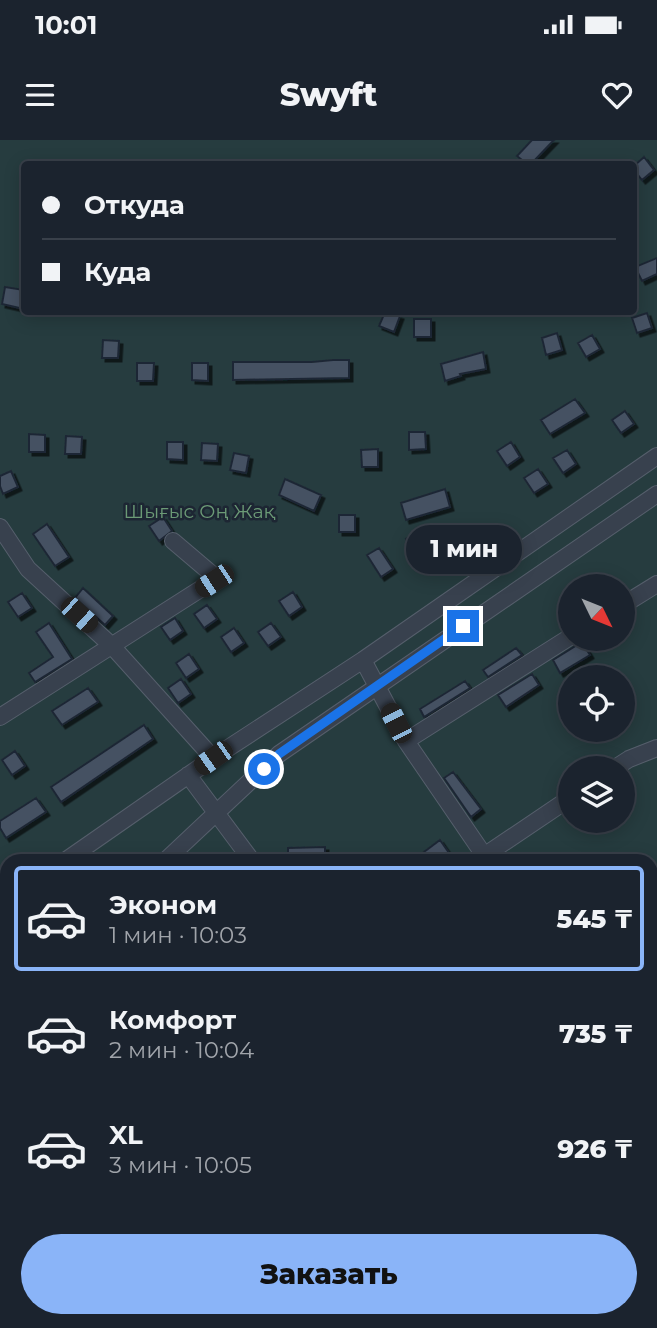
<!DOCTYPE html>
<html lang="ru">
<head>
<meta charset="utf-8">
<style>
  :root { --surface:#1b232e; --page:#282f3a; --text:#f1f3f6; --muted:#a0a4aa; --line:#39404a; --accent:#8ab4f8 }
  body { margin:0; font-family:Montserrat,sans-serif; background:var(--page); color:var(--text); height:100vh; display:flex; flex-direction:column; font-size:26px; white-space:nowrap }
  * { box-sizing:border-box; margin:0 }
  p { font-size:23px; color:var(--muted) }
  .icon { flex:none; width:38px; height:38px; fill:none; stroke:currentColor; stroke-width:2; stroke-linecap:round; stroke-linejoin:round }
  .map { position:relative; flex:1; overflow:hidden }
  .drawer { position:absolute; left:0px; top:714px; width:658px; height:474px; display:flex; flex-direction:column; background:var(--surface); border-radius:21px 21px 0 0; box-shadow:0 4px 18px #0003,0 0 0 2px var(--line) }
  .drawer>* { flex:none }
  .top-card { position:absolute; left:21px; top:21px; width:616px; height:154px; border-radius:7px; box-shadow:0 4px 18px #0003,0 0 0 2px var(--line); display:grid; align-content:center; height:154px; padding:0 21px; background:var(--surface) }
  .needle { width:46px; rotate:133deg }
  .buttons { position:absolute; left:558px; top:434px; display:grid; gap:14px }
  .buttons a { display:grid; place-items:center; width:77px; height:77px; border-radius:50%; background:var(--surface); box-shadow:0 4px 18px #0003,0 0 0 2px var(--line); font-size:35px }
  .end { position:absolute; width:32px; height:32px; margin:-16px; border:9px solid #1a73e8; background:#fff; box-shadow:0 0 0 4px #fff }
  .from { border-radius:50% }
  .bubble { position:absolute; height:49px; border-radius:24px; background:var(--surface); box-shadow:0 4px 18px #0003,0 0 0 2px var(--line); font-size:23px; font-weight:800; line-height:49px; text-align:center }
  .car { position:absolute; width:21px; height:42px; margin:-21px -10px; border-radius:9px; box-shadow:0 0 5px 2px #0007; background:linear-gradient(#222 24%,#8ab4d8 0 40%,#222 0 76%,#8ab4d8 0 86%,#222 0) }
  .top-card b { display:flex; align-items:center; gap:24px; height:66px; font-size:26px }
  .top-card b+b { border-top:2px solid var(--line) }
  .top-card i { width:18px; height:18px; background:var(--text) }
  ul { padding:12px 0 0; list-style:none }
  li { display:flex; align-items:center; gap:21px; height:105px; margin:0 14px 10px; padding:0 7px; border:4px solid transparent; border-radius:7px }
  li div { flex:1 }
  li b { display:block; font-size:26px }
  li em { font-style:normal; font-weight:800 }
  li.on { border-color:var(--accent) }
  li>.icon { width:63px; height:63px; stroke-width:1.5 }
  .button { display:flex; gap:14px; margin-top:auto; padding:14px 21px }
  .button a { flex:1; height:80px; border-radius:42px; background:var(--accent); color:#111; font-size:28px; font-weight:800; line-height:80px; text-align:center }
  .status { display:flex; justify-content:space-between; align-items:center; height:49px; padding:0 35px; background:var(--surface); direction:ltr }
  .status svg { height:19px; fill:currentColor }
  header { display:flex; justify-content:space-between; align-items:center; height:91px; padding:0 21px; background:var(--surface); font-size:32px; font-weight:800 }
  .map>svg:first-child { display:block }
  .green { fill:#263c3f; fill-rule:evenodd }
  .building { fill:#455162; stroke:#1f2835; stroke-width:2; filter:url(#shadow) }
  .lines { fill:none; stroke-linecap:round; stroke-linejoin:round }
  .minor-casing { stroke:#565f6c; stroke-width:18 }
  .minor { stroke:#38414e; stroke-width:16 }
  .route { stroke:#1a73e8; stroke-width:9 }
  .labels { text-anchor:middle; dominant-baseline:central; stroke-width:5; stroke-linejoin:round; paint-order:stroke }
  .park-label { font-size:19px; fill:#6b9a76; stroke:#1d2633 }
</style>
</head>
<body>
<div class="status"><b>10:01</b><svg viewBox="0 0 49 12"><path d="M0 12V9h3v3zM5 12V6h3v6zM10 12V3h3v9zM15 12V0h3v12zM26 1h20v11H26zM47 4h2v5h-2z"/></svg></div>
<header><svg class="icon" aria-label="menu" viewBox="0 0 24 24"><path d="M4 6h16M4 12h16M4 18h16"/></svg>Swyft<svg class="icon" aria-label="heart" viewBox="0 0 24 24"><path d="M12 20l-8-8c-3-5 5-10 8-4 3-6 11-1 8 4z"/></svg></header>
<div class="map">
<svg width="657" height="1188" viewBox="0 0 657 1188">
  <defs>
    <filter id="shadow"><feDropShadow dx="3.5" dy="3.5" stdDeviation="0" flood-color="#0009"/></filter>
  </defs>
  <rect width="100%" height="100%" fill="#242f3e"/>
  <path class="green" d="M 0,0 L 657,0 L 657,1188 L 0,1188 ZM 24,24 L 634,24 L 634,172 L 24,172 ZM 570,446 L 623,446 L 623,499 L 570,499 ZM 570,537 L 623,537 L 623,590 L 570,590 ZM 570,628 L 623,628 L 623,681 L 570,681 ZM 7,721 L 651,721 L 651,1181 L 7,1181 Z"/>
  <path class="building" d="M 532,0 L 554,0 L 531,24 L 527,24 L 517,16 Z
    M 644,17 L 654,30 L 642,40 L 634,30 L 634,26 Z
    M 657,118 L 657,134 L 642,141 L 635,127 Z
    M 5,147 L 24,150 L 24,169 L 2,164 Z
    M 385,172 L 400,176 L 394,192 L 379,186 Z
    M 647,173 L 652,188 L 637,193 L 632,178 Z
    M 414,179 L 431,179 L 431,197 L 414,197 Z
    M 557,193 L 562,210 L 546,215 L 542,198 Z
    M 592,195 L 600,209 L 586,217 L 578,203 Z
    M 103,200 L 119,201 L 118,218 L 102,218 Z
    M 483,212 L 486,229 L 460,234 L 461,236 L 445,241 L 441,224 Z
    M 333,220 L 349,220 L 349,238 L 233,240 L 233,222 L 312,222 Z
    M 137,223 L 154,223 L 153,241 L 137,241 Z
    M 192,223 L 208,223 L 208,241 L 192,240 Z
    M 575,259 L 585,273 L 550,294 L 541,280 Z
    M 625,271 L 634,284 L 621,293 L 612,280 Z
    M 409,292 L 425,292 L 426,309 L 409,310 Z
    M 29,294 L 45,295 L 45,312 L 29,312 Z
    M 66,296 L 82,297 L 81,314 L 65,314 Z
    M 167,302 L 183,302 L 183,320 L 167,319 Z
    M 511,302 L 520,317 L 507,326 L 497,311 Z
    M 202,303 L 218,304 L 217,321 L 201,320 Z
    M 378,309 L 378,327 L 362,327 L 361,310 Z
    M 567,310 L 576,324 L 563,333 L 553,318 Z
    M 234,313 L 249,316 L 246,333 L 230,330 Z
    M 538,329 L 548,344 L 534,353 L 524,338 Z
    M 11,331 L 18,347 L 3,354 L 0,346 L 0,336 Z
    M 285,339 L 321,355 L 314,371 L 279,355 Z
    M 445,349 L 450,367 L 406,380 L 401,363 Z
    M 339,375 L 355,375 L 355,392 L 339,392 Z
    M 163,377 L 172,391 L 159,401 L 149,386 Z
    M 47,384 L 69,417 L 55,426 L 33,394 Z
    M 420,391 L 428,407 L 414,414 L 406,399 Z
    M 379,408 L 393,429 L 381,437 L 367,415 Z
    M 83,448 L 113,476 L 105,485 L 75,458 Z
    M 293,452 L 302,467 L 289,476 L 279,461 Z
    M 22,453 L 32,468 L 18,477 L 8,462 Z
    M 207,465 L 217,479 L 204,488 L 194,474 Z
    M 175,478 L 183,491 L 170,500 L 161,487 Z
    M 49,483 L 72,519 L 35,542 L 29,533 L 53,517 L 36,492 Z
    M 271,483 L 281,497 L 268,506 L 258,492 Z
    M 234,488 L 244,503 L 231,512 L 221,497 Z
    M 582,502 L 590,515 L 560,533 L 553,520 Z
    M 516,508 L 522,515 L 488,537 L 483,530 Z
    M 189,514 L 199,529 L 186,538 L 176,523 Z
    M 532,534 L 539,545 L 506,567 L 498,555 Z
    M 181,539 L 191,554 L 178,563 L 168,548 Z
    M 465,541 L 470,548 L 424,577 L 420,569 Z
    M 88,548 L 98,562 L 62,585 L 52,571 Z
    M 144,585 L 153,599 L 61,662 L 51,647 Z
    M 15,611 L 25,626 L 12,635 L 2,620 Z
    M 453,632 L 481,669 L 471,677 L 444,638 Z
    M 36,658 L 46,672 L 6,698 L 0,688 L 0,681 Z
    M 440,700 L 449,713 L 438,721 L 412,721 Z
    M 325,707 L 325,721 L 288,721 L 288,708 Z"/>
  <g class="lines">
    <defs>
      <path id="minor" d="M 0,387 L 28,429 L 112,506 L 213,618
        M 623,465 L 657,444
        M 363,520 L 406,601 L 488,721
        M 0,577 L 213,441 L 213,435 L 173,401
        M 406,601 L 570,497
        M 615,628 L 629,619 L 657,608
        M 188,635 L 252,721
        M 65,721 L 213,618 L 363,520 L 657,316
        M 165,721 L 279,614 L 657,354
        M 482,721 L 484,716 L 570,658
        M 651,756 L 657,752
        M 0,766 L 7,761
        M 0,844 L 7,840
        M 651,886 L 657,882
        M 0,916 L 7,929
        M 651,951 L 657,960
        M 651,1068 L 657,1065"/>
    </defs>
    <use href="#minor" class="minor-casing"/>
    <use href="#minor" class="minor"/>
  </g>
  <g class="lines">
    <path class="route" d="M 264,629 L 279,614 L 463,486"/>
  </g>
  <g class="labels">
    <g class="park-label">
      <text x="199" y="371">Шығыс Оң Жақ</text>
    </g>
  </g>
</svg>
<div class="buttons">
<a><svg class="needle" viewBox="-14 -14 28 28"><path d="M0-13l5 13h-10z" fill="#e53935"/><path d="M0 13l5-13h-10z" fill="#a0a4aa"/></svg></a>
<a><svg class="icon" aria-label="locate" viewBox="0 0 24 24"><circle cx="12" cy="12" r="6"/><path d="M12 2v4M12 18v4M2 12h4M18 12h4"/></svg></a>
<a><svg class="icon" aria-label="layers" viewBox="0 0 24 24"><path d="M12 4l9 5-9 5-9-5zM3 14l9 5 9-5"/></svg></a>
</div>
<i class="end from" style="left:264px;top:629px"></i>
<i class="end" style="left:463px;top:486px"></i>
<div class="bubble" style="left:406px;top:385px;width:116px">1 мин</div>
<i class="car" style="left:214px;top:441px;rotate:237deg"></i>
<i class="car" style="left:79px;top:475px;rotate:132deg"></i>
<i class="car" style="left:396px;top:583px;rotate:333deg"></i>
<i class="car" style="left:213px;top:618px;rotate:235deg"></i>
<div class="top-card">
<b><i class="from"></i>Откуда</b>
<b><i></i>Куда</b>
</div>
<section class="drawer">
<ul>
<li class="on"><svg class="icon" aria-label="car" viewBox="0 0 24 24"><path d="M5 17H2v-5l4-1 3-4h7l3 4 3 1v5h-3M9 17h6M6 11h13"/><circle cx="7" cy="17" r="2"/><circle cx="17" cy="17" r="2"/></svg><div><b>Эконом</b><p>1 мин · 10:03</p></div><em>545 ₸</em></li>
<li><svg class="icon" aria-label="car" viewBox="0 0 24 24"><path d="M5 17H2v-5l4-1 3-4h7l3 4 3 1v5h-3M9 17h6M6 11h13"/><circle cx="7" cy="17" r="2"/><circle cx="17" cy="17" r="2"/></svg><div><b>Комфорт</b><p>2 мин · 10:04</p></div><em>735 ₸</em></li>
<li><svg class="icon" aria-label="car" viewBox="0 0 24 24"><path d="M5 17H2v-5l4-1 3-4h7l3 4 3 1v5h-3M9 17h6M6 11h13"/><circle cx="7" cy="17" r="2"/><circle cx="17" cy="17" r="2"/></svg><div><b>XL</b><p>3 мин · 10:05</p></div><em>926 ₸</em></li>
</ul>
<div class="button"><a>Заказать</a></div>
</section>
</div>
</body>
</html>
